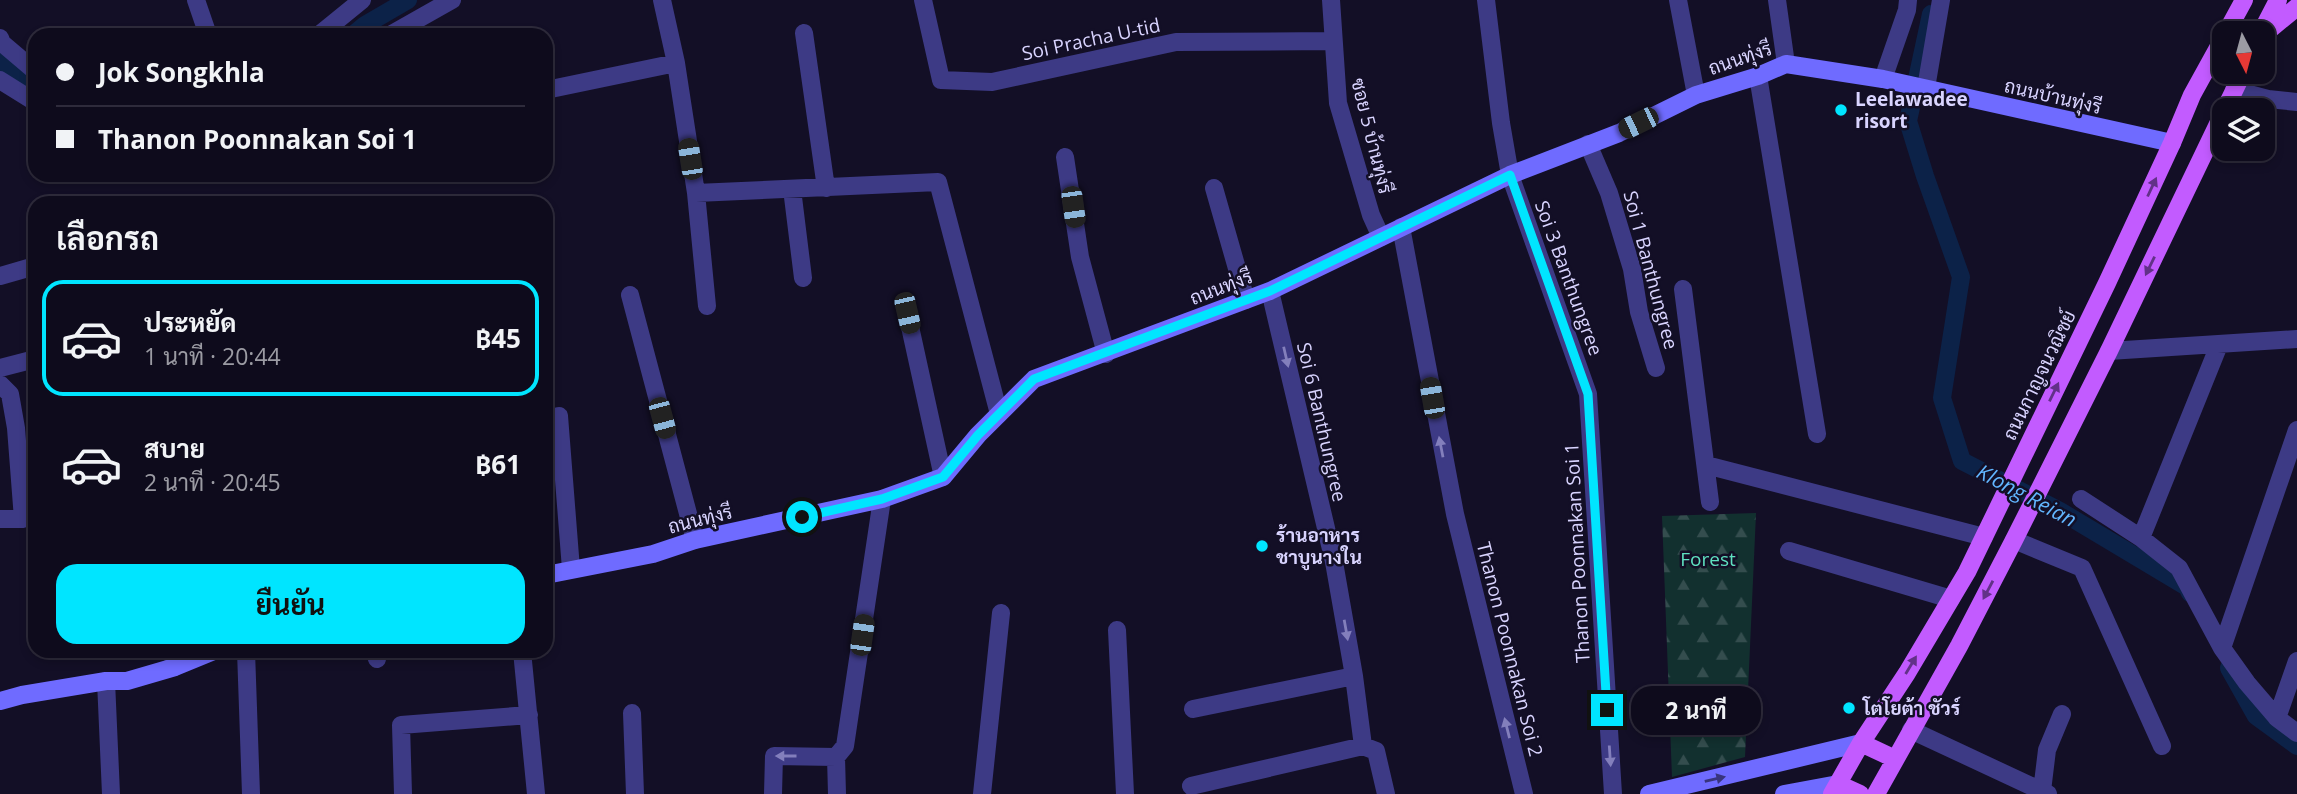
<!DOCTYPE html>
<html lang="th">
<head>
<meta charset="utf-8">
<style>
  :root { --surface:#0e0b1c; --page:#171425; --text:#f1f3f6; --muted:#9b9ba3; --line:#2e2b3b; --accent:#00e5ff }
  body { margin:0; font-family:"Open Sans",Sarabun,sans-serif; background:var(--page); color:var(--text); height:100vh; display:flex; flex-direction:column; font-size:26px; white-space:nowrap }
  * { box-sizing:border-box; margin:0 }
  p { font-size:23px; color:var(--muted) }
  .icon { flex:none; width:38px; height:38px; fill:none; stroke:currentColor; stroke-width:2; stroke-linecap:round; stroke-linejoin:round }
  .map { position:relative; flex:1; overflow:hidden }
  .drawer { position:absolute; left:28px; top:196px; width:525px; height:462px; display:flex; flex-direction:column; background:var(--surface); border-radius:21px; box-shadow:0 4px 10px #0003,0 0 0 2px var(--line) }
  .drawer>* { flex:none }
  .hud { position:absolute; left:28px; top:28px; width:525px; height:154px; border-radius:21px; box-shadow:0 4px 10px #0003,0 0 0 2px var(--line); display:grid; align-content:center; height:154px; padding:0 28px; background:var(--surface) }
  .needle { width:46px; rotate:174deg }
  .controls { position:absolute; left:2212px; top:21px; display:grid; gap:14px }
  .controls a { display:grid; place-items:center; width:63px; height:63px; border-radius:14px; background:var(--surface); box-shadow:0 4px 10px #0003,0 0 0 2px var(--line); font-size:35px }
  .end { position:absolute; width:32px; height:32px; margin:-16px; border:9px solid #00e5ff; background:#111; box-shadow:0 0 0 4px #111 }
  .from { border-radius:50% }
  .bubble { position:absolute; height:49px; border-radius:21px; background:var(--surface); box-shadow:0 4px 10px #0003,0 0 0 2px var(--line); font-size:23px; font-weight:700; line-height:49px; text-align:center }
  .car { position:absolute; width:21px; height:42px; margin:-21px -10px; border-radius:9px; box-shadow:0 0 5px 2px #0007; background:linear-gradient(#222 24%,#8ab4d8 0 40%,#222 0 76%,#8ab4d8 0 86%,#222 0) }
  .hud b { display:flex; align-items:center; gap:24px; height:66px; font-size:26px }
  .hud b+b { border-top:2px solid var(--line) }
  .hud i { width:18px; height:18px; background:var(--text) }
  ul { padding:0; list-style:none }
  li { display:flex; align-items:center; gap:21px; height:116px; margin:0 14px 10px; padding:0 14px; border:4px solid transparent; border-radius:21px }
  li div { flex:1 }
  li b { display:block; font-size:26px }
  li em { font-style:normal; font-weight:700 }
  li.on { border-color:var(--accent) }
  li>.icon { width:63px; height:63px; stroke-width:1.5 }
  h2 { padding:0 28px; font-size:32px; line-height:84px }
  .button { display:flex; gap:14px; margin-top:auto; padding:14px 28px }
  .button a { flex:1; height:80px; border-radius:21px; background:var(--accent); color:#111; font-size:28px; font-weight:700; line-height:80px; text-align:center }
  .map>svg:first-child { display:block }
  .forest { fill:url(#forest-firs) }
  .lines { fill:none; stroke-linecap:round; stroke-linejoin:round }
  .canal { stroke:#0c2248; stroke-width:18 }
  .street { stroke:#3d3a85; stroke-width:18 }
  .secondary { stroke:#6f6bff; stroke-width:18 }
  .primary { stroke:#c25bff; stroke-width:18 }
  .oneway { fill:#623188 }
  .oneway2 { fill:#837fbc }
  .oneway3 { fill:#38347d }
  .route { stroke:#00e5ff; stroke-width:9 }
  .poi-dot { fill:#00e5ff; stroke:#130f26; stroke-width:2.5 }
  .labels { text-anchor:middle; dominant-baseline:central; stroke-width:5; stroke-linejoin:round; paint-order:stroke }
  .street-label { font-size:19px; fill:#d9d4ff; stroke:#130f26 }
  .poi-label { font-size:19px; font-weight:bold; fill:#d9d4ff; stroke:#130f26; text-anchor:start }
  .park-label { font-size:19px; fill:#5fe0c0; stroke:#130f26 }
  .water-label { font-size:21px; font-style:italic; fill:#62b6ff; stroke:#130f26 }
</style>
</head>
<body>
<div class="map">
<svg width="2297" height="794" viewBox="0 0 2297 794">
  <defs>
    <pattern id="forest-firs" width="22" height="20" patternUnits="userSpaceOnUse" patternTransform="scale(1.75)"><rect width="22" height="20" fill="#12302f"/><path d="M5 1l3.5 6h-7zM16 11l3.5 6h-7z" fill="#344d4e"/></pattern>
  </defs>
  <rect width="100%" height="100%" fill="#130f26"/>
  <path class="forest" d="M 1756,513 L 1745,757 L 1672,777 L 1662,516 Z"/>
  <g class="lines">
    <path class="canal" d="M 1931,14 L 1908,121 L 1925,176 L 1961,277 L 1942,398 L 1962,461 L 2060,511 L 2187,587 L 2190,593
      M 353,35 L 365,25 L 408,0
      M 0,62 L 28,88 L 35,89
      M 2229,668 L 2256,716 L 2297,746"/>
    <path class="street" d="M 196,0 L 208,35
      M 662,0 L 676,63 L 696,193 L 938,182 L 999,414
      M 923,0 L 941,80 L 992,82 L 1176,42 L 1333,41
      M 1331,0 L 1338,103 L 1371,215 L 1381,237
      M 1486,0 L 1501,123 L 1510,175 L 1588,394 L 1613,794
      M 1678,0 L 1696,95
      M 1777,0 L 1786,64
      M 804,33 L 826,188
      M 319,35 L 362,0
      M 390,35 L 452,0
      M 0,38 L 2,43 L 35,71
      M 1758,76 L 1817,434
      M 1883,79 L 1907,10 L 1908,0
      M 0,80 L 35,102
      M 1926,88 L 1941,0
      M 546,90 L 676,63
      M 2234,90 L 2268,99 L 2297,102
      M 1588,144 L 1609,193 L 1632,269 L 1639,312 L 1656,368
      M 1065,157 L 1080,257 L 1106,354
      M 1214,188 L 1246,300
      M 792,189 L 803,278
      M 696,193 L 707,306
      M 1401,227 L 1455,514 L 1524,794
      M 0,276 L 35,266
      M 1683,289 L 1710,502
      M 1270,291 L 1334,562 L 1354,676 L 1363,746 L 1376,751 L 1386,794
      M 630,295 L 695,540
      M 907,313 L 943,477
      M 2109,351 L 2297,339
      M 0,368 L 35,359
      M 0,384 L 10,394 L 16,428 L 23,519 L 0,519
      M 546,419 L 559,416 L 571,569
      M 1706,465 L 1984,537
      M 2081,499 L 2141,538 L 2179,568 L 2222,648 L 2297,430
      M 2141,538 L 2219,345
      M 2014,540 L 2082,568 L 2162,746
      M 1789,551 L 1951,599
      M 1117,630 L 1125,794
      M 2222,648 L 2247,683 L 2277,718
      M 172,651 L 175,667
      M 246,651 L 251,794
      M 375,651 L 377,659
      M 522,651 L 536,794
      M 2297,661 L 2277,718 L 2297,733
      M 106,681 L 111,794
      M 1193,709 L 1354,676
      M 632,713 L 635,794
      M 1911,730 L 2048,794
      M 836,757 L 845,746 L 882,499
      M 836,757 L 837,794
      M 1191,786 L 1363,746
      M 2042,791 L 2047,750 L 2062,714
      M 403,794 L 401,725 L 529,715
      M 773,794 L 774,756 L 836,757
      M 982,794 L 1001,613"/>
    <path class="secondary" d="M 546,575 L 653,554 L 695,540 L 882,499 L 943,477 L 978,435 L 1034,379 L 1270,291 L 1510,175 L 1619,133 L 1696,95 L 1758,76 L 1786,64 L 1883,79 L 2172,143
      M 0,701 L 22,695 L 106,681 L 127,681 L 175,667 L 214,651
      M 1649,794 L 1861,743
      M 1784,794 L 1838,784"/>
    <path class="primary" d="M 2262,31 L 2278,0
      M 2226,33 L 2244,0
      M 2263,35 L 2297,7
      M 1861,743 L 1895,759
      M 1838,784 L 1860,794
      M 1832,794 L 1861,743 L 1907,673 L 1967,572 L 2107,283 L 2172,143 L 2192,95 L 2224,37
      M 1876,794 L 1959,646 L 2014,540 L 2109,351 L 2243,72"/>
  </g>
  <defs><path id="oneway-solid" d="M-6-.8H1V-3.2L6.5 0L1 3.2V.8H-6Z" transform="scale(1.75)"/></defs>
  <g class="oneway">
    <use href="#oneway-solid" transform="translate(2152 187) rotate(-65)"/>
    <use href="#oneway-solid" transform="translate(2150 266) rotate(116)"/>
    <use href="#oneway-solid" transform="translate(2054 392) rotate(-64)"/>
    <use href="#oneway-solid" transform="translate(1988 590) rotate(118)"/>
    <use href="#oneway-solid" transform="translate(1911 665) rotate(-59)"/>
  </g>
  <g class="oneway2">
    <use href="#oneway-solid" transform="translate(1286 357) rotate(77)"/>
    <use href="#oneway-solid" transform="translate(1441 447) rotate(-101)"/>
    <use href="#oneway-solid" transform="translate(1346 630) rotate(80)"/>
    <use href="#oneway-solid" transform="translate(1507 728) rotate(-104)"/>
    <use href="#oneway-solid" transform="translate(786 756) rotate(-180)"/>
    <use href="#oneway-solid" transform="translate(1610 756) rotate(86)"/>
  </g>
  <use class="oneway3" href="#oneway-solid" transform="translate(1715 779) rotate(-13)"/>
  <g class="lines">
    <path class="route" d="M 802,517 L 882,499 L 943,477 L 978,435 L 1034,379 L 1270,291 L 1510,175 L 1588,394 L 1607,710"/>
  </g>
  <g class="poi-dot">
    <circle cx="1841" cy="110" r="7"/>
    <circle cx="1262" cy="546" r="7"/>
    <circle cx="1849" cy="708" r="7"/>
  </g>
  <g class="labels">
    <g class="street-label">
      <text transform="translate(1091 39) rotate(-12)">Soi Pracha U-tid</text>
      <text transform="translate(1740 58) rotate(-19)">ถนนทุ่งรี</text>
      <text transform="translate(2053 96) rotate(13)">ถนนบ้านทุ่งรี</text>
      <text transform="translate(1372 136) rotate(76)">ซอย 5 บ้านทุ่งรี</text>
      <text transform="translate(1651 270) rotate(75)">Soi 1 Banthungree</text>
      <text transform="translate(1569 278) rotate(70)">Soi 3 Banthungree</text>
      <text transform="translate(1221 287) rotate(-21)">ถนนทุ่งรี</text>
      <text transform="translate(2039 375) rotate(-64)">ถนนกาญจนวณิชย์</text>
      <text transform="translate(1322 422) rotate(77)">Soi 6 Banthungree</text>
      <text transform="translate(700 519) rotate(-14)">ถนนทุ่งรี</text>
      <text transform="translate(1577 553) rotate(-93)">Thanon Poonnakan Soi 1</text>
      <text transform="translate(1510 649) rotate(76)">Thanon Poonnakan Soi 2</text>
    </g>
    <g class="poi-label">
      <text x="1855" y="99">Leelawadee<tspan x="1855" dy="22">risort</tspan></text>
      <text x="1276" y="535">ร้านอาหาร<tspan x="1276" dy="22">ชาบูนางใน</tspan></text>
      <text x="1863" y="708">โตโยต้า ชัวร์</text>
    </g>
    <g class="park-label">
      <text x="1708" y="559">Forest</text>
    </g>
    <g class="water-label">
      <text transform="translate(2027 495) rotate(28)">Klong Reian</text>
    </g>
  </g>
</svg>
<div class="controls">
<a><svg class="needle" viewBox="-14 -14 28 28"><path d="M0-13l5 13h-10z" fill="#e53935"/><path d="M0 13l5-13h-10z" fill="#9b9ba3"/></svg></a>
<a><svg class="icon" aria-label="layers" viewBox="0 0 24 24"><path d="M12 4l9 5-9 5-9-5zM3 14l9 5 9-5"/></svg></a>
</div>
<i class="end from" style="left:802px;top:517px"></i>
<i class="end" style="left:1607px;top:710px"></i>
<div class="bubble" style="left:1631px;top:686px;width:130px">2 นาที</div>
<i class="car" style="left:1638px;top:123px;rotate:244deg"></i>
<i class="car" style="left:690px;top:159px;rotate:351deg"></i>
<i class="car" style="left:1073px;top:207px;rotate:172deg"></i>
<i class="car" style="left:907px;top:313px;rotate:167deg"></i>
<i class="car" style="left:1432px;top:398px;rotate:350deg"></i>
<i class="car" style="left:662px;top:418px;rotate:165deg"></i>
<i class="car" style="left:862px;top:635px;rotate:8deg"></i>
<div class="hud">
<b><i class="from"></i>Jok Songkhla</b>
<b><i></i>Thanon Poonnakan Soi 1</b>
</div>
<section class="drawer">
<h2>เลือกรถ</h2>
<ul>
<li class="on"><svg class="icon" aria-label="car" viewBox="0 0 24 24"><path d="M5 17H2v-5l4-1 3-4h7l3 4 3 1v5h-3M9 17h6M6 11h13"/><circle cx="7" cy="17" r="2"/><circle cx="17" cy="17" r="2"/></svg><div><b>ประหยัด</b><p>1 นาที · 20:44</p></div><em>฿45</em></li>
<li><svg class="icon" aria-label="car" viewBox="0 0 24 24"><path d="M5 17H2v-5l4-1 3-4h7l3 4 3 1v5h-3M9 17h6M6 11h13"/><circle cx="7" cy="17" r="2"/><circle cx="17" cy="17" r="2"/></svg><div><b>สบาย</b><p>2 นาที · 20:45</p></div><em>฿61</em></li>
</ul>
<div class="button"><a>ยืนยัน</a></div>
</section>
</div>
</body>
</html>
